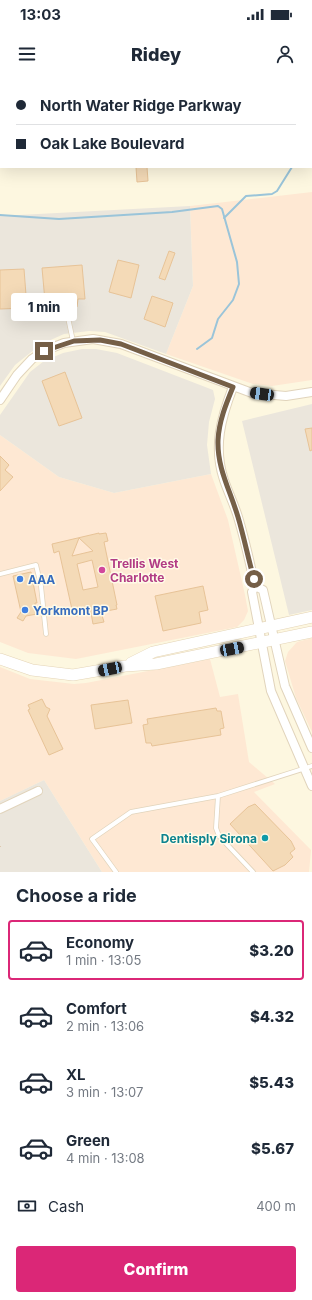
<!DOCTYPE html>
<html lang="en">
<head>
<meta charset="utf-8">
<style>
  :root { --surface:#fff; --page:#f6f6f7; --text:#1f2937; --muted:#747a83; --line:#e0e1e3; --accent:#db2777 }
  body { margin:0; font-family:Inter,sans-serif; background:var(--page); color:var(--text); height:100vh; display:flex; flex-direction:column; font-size:15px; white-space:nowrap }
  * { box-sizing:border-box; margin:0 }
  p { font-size:13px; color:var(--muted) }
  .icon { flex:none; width:22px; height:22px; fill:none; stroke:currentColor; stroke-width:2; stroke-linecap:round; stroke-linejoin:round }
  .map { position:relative; height:792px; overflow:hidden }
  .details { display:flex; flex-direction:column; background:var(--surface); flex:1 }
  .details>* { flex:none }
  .banner { position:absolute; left:0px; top:0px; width:312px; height:88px; box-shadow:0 4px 16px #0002; display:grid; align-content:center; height:88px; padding:0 16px; background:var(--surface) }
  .end { position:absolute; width:18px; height:18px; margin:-9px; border:5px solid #755f47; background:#fff; box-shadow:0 0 0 2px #fff }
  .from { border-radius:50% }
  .bubble { position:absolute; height:28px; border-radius:4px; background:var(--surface); box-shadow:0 4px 16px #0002; font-size:13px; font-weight:800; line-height:28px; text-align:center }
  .car { position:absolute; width:12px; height:24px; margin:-12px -6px; border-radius:5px; box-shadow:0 0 3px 1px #0007; background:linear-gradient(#222 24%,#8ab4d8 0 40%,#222 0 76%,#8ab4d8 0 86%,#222 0) }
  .banner b { display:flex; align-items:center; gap:14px; height:38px; font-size:15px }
  .banner b+b { border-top:1px solid var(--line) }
  .banner i { width:10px; height:10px; background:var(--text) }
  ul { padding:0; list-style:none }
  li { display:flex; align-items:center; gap:12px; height:60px; margin:0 8px 6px; padding:0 8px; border:2px solid transparent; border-radius:4px }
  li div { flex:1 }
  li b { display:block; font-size:15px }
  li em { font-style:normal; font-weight:800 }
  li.current { border-color:var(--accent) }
  li>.icon { width:36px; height:36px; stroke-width:1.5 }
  h2 { padding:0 16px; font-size:18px; line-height:48px }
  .pay { display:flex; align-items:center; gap:10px; height:44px; padding:0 16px; font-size:15px }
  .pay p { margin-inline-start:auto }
  .cta { display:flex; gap:8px; margin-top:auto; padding:8px 16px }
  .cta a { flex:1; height:46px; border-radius:4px; background:var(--accent); color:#fff; font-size:16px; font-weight:800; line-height:46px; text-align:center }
  .status { display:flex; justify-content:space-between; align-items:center; height:28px; padding:0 20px; background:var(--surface); direction:ltr }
  .status svg { height:11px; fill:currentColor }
  header { display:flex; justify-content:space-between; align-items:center; height:52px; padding:0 16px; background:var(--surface); font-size:18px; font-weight:800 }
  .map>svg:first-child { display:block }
  .commercial { fill:#fee8d3 }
  .industrial { fill:#ebe6dc }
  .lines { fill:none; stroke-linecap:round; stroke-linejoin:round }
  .stream { stroke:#9ac4d9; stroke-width:2 }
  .building { fill:#f4dab7; stroke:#e7c397; fill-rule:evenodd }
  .lane-casing { stroke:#e1d4bc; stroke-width:5.5 }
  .street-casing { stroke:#e1d4bc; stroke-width:10 }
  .secondary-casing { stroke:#e4d4b7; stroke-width:12 }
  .path { stroke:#d8bd9a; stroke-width:1; stroke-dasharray:1 3; stroke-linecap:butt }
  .lane { stroke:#fff; stroke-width:4 }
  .street { stroke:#fff; stroke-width:8 }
  .secondary { stroke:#fff; stroke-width:11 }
  .route { stroke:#755f47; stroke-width:5 }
  .hotel-dot { fill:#d1479c; stroke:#fffae7; stroke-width:1.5 }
  .shop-dot { fill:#3f7fe0; stroke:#fffae7; stroke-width:1.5 }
  .culture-dot { fill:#0f9aa8; stroke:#fffae7; stroke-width:1.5 }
  .labels { text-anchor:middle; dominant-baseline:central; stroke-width:3; stroke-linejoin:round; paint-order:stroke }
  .hotel-label { font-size:12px; font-weight:bold; fill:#b23c85; stroke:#fffae7; text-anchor:start }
  .shop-label { font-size:12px; font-weight:bold; fill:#366cbe; stroke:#fffae7; text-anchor:start }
  .culture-label { font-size:12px; font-weight:bold; fill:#0d838f; stroke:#fffae7; text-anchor:end }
</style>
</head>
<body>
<div class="status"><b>13:03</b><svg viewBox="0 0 49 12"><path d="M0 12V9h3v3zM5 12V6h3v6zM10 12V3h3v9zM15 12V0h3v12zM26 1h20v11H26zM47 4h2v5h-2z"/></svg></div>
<header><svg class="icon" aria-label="menu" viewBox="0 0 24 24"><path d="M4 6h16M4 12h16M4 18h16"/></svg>Ridey<svg class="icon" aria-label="person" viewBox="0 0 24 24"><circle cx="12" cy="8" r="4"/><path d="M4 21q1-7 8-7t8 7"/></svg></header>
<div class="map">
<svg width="312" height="792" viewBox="0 0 312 792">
  <rect width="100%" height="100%" fill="#fdf7e0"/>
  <path class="commercial" d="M 312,112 L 312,300 L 272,306 L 253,304 L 166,274 L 193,206 L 190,126 Z
    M 0,355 L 59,397 L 114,413 L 211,394 L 228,440 L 245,515 L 248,531 L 244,540 L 237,547 L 76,579 L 28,573 L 0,562 Z
    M 312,558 L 312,652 L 296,618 L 285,581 L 288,572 L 297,562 Z
    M 210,579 L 220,617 L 238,614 L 249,682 L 275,704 L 254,712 L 311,770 L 309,792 L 102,792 L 44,700 L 0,721 L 0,587 L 30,599 L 74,604 L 86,603 Z"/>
  <path class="industrial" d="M 190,126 L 193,206 L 166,274 L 105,252 L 89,251 L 64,254 L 44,263 L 30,273 L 15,285 L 0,306 L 0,136 Z
    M 82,269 L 96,269 L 117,273 L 213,310 L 215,319 L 209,342 L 207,365 L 211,394 L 114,413 L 59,397 L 0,355 L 0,335 L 30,292 L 44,281 L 63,273 Z
    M 312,324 L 312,530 L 289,535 L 242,341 Z
    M 44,700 L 102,792 L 0,792 L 0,721 Z"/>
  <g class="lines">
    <path class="stream" d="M 311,50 L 312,49
      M 0,135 L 59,139 L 172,132 L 218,126 L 222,129 L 237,182 L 239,204 L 233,220 L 218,239 L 212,258 L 197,269
      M 224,138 L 246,116 L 272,114 L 277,111 L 292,87"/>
  </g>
  <path class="building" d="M 136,87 L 147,87 L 148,101 L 137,102 Z
    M 169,171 L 175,173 L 165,200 L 159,198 Z
    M 118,180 L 139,185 L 131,218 L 109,212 Z
    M 82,185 L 85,219 L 78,219 L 77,227 L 53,228 L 51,221 L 45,221 L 42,188 Z
    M 24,189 L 27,228 L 0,229 L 0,190 Z
    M 152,216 L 173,223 L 165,247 L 144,239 Z
    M 65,292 L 82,338 L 59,346 L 42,301 Z
    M 312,348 L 312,370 L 310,371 L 305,349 Z
    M 0,376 L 9,385 L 5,390 L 13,397 L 0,411 Z
    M 99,453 L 99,454 L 106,453 L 108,461 L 104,462 L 117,525 L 116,525 L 117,529 L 101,532 L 104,542 L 93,544 L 91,533 L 76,536 L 73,534 L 59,471 L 54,473 L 52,464 ZM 79,458 L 93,471 L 72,476 ZM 92,480 L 98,507 L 83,510 L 77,484 Z
    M 31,492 L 37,523 L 35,523 L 37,534 L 26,536 L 23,541 L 17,538 L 21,532 L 13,496 Z
    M 203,506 L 208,530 L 199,532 L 201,543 L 163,551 L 155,516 Z
    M 42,619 L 46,627 L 50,629 L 47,636 L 63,669 L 49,675 L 28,630 L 30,629 L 28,625 Z
    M 128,620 L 132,643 L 95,649 L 91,625 Z
    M 216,628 L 217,631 L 221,631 L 224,648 L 220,649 L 221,655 L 152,666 L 151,663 L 146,663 L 143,645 L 148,644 L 147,639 Z
    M 255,724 L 291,761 L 295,769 L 290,773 L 293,777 L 285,785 L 273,791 L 230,744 L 248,727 Z"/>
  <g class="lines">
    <defs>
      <path id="lane" d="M 67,233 L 73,261
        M 0,494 L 36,485 L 41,506 L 46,554
        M 116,792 L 92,759 L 131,732 L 218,716
        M 253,792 L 219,756 L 216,748 L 218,716 L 312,686"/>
      <path id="street" d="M 0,32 L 1,32
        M 233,307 C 221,338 213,367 224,400 C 228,412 234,424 238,437 C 245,460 250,483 255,506
        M 0,320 L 17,295 L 32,279 L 44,271 L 64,263 L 93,259 L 121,264 L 252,313 L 286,316 L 312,312
        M 312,668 L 285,606 L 263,510 L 255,506 L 252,512 L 271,611 L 312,706
        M 0,729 L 38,711"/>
      <path id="secondary" d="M 0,579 L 32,590 L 73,595 L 125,586 L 156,584 L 312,552
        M 131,583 L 153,572 L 312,537"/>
    </defs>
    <use href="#lane" class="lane-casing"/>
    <use href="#street" class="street-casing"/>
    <use href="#secondary" class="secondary-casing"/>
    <path class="path" d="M 0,766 L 1,767"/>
    <use href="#lane" class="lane"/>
    <use href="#street" class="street"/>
    <use href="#secondary" class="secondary"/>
  </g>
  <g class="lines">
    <path class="route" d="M 44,271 L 74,261 L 100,260 L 121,264 L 233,307 C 226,324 219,341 218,360 C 217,388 230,410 238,437 C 244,457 248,478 254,499"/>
  </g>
  <circle class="hotel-dot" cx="102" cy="490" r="4"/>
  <g class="shop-dot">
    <circle cx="20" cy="499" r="4"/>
    <circle cx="25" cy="530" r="4"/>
  </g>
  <circle class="culture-dot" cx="265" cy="758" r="4"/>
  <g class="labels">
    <g class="hotel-label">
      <text x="110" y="483">Trellis West<tspan x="110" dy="14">Charlotte</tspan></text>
    </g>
    <g class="shop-label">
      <text x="28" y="499">AAA</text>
      <text x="33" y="530">Yorkmont BP</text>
    </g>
    <g class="culture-label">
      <text x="257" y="758">Dentisply Sirona</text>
    </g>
  </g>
</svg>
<i class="end from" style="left:254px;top:499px"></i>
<i class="end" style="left:44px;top:271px"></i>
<div class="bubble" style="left:11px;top:213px;width:66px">1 min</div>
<i class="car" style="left:262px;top:314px;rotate:278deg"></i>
<i class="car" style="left:232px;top:569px;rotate:79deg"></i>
<i class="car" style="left:110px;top:589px;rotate:258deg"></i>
<div class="banner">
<b><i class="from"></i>North Water Ridge Parkway</b>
<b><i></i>Oak Lake Boulevard</b>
</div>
</div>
<section class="details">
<h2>Choose a ride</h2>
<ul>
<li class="current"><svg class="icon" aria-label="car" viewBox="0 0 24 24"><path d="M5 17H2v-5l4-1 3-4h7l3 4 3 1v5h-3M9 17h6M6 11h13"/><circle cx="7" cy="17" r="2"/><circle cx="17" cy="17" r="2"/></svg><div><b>Economy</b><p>1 min · 13:05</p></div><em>$3.20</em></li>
<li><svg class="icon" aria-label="car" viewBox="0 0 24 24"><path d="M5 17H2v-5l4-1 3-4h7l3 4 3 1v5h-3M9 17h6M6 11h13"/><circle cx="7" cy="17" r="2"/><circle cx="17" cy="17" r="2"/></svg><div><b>Comfort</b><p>2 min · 13:06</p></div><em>$4.32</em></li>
<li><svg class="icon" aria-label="car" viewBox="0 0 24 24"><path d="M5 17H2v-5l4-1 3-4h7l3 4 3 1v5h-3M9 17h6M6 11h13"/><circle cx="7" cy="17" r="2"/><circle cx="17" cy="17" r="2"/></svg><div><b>XL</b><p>3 min · 13:07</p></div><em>$5.43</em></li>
<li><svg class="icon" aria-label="car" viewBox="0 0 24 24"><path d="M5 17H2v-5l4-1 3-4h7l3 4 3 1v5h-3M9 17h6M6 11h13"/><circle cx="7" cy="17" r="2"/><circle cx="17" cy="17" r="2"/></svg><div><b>Green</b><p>4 min · 13:08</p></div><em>$5.67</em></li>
</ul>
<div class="pay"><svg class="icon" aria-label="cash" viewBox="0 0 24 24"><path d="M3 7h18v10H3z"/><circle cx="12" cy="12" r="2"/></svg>Cash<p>400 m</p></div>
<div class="cta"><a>Confirm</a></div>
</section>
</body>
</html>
